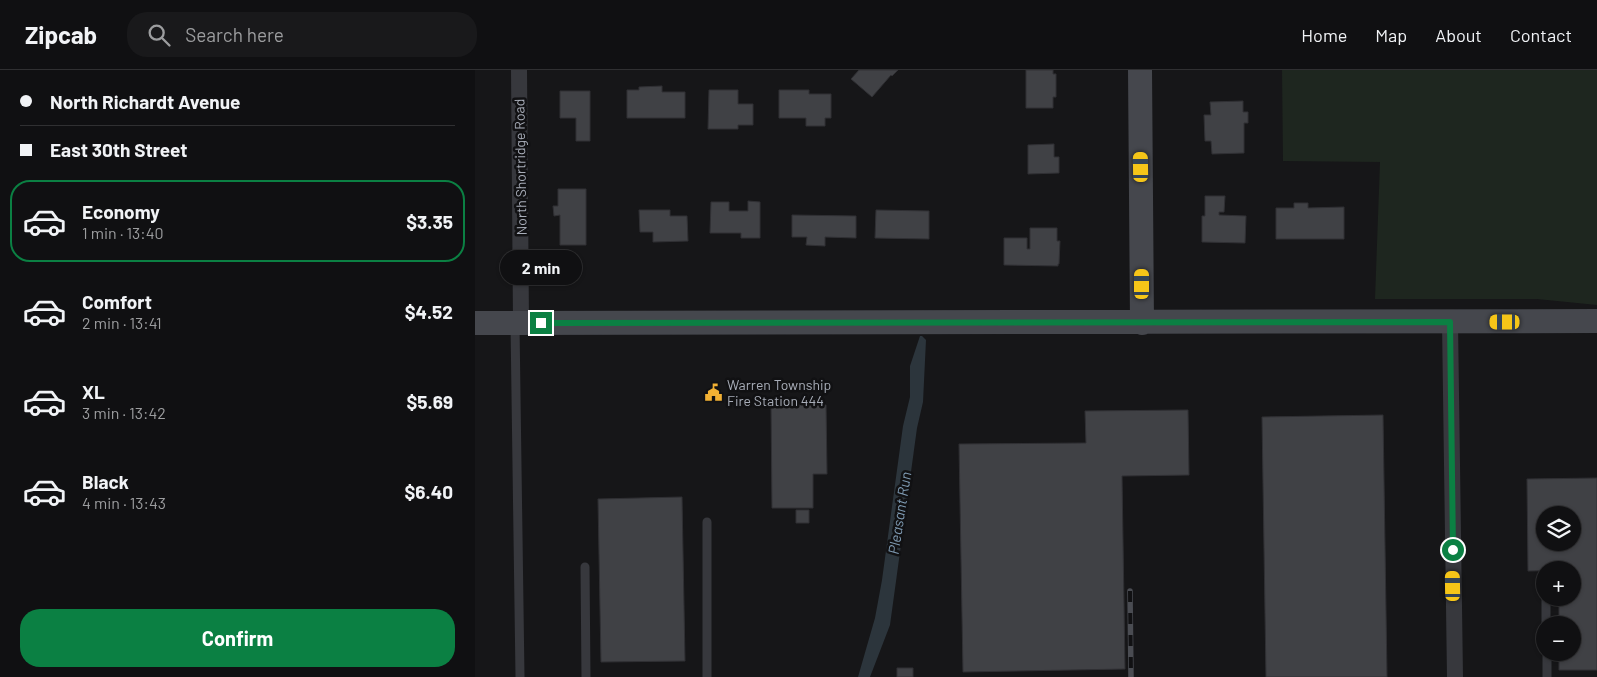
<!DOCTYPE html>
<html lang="en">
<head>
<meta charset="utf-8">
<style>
  :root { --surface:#101012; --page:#19191b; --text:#f1f3f6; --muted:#9c9d9f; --line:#303032; --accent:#0b8043 }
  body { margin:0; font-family:Barlow,sans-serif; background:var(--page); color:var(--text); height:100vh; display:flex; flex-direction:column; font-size:19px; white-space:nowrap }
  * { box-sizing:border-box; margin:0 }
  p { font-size:16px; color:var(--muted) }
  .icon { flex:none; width:28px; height:28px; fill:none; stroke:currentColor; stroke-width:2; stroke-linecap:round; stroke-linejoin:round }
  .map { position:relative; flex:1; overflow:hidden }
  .side { display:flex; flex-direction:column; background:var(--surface); width:475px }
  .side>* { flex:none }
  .hud { display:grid; align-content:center; height:110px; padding:0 20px; background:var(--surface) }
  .tools { position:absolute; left:1061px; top:436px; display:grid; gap:10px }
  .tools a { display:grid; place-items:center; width:45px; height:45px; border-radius:50%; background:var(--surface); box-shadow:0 1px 4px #0004,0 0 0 1px var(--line); font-size:25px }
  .end { position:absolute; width:22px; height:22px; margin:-11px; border:6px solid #0b8043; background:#fff; box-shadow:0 0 0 2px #fff }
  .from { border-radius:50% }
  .bubble { position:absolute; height:35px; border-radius:18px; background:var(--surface); box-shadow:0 1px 4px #0004,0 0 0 1px var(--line); font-size:16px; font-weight:700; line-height:35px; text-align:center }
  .car { position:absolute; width:15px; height:30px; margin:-15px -8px; border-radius:6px; box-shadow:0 0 4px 1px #0007; background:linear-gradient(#f5c518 24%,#345 0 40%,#f5c518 0 76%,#345 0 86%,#f5c518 0) }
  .hud b { display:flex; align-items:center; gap:18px; height:48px; font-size:19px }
  .hud b+b { border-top:1px solid var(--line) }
  .hud i { width:12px; height:12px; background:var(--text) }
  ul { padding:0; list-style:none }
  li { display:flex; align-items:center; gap:15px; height:82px; margin:0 10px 8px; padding:0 10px; border:2px solid transparent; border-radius:20px }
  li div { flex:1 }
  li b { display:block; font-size:19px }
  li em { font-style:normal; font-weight:700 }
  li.active { border-color:var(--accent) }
  li>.icon { width:45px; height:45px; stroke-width:1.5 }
  .cta { display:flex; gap:10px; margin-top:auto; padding:10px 20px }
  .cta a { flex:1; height:58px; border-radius:20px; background:var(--accent); color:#fff; font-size:20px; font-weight:700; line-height:58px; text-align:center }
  header { display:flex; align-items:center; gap:30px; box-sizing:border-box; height:70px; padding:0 25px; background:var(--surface); border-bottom:1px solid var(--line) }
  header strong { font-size:24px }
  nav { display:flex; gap:28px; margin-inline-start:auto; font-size:18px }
  .search { width:350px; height:45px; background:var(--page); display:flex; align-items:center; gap:12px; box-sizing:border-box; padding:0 18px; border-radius:20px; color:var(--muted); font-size:19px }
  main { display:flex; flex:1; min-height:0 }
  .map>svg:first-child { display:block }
  .green { fill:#1e261f }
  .water { fill:#2c353c }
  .building { fill:#404145; stroke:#303034; fill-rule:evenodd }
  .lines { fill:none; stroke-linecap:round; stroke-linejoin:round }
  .lane { stroke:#37383d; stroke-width:9 }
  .street { stroke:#37383d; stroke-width:16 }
  .secondary { stroke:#45474d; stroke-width:24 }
  .rail-casing { stroke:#4a4c52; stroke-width:5.5 }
  .rail { stroke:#111113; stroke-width:4; stroke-dasharray:11; stroke-linecap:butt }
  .route { stroke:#0b8043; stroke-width:6 }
  .labels { text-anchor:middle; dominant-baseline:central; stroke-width:5; stroke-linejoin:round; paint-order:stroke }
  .street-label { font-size:14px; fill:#a8adb8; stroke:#111113 }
  .poi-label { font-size:14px; fill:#a8adb8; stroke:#111113; text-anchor:start }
  .water-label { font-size:15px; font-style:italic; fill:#7f9bb3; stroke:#111113 }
</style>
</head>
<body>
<header>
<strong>Zipcab</strong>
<div class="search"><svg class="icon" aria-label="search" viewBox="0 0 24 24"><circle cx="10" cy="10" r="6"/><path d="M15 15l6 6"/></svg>Search here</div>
<nav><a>Home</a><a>Map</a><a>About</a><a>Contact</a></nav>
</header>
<main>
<section class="side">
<div class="hud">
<b><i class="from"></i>North Richardt Avenue</b>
<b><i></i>East 30th Street</b>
</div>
<ul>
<li class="active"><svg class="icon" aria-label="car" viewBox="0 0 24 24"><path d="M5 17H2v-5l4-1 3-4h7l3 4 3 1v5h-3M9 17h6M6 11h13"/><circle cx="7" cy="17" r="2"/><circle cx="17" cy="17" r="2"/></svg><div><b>Economy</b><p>1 min · 13:40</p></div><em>$3.35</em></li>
<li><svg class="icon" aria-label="car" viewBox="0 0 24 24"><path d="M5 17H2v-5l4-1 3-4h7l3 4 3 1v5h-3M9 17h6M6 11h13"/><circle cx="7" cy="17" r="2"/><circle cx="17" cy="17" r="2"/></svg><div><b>Comfort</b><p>2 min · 13:41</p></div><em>$4.52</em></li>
<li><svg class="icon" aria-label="car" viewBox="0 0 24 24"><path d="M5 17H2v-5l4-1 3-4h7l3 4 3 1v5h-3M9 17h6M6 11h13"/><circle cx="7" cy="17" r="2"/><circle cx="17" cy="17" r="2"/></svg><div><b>XL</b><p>3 min · 13:42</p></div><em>$5.69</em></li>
<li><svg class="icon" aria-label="car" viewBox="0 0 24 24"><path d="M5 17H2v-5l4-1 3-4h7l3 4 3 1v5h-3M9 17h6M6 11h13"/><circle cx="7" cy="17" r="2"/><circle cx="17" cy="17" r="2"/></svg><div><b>Black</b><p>4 min · 13:43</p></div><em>$6.40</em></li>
</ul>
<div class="cta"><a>Confirm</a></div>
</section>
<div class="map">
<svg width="1122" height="607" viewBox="0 0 1122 607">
  <rect width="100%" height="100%" fill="#161618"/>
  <path class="green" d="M 807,0 L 1122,0 L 1122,235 L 1062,229 L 900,229 L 905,92 L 808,91 Z"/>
  <path class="water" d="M 445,266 L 447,266 L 451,270 L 448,332 L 442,358 L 415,555 L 395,607 L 383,607 L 400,548 L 407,510 L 428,356 L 435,327 L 435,296 Z"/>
  <path class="building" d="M 384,0 L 423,0 L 417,6 L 416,5 L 397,27 L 376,9 Z
    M 551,0 L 578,0 L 578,4 L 581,4 L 581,27 L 578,27 L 578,38 L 551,38 Z
    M 187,16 L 187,22 L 210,22 L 210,48 L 152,48 L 152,20 L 164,20 L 164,17 Z
    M 234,20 L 263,20 L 263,34 L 278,34 L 278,55 L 263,55 L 263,59 L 233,59 Z
    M 304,20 L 334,20 L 334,24 L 356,24 L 356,48 L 350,48 L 350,56 L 331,56 L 331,48 L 304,48 Z
    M 85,21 L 115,21 L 115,71 L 101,71 L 101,48 L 85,48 Z
    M 768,31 L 768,42 L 773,42 L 773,53 L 769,53 L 769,83 L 737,84 L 736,71 L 730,71 L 729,45 L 736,45 L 735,32 Z
    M 579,74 L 579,87 L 584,87 L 584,103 L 553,104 L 553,75 Z
    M 83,119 L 111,119 L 111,175 L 85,175 L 85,145 L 79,146 L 78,136 L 83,136 Z
    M 730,126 L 750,126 L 749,142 L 744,142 L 744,145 L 771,146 L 770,173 L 727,172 L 727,146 L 730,146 Z
    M 273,131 L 285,132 L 285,168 L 266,168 L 266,163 L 235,163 L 236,132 L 254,132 L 254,141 L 273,141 Z
    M 819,133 L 833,133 L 833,138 L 869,137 L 869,169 L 801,169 L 801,138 L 819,138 Z
    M 164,140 L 195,140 L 195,146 L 212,146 L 213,171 L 178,172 L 178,162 L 165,162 Z
    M 401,140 L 454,141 L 454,169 L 400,168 Z
    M 317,145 L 381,146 L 381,168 L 350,167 L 350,176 L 331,175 L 332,167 L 317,167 Z
    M 555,158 L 582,158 L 582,171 L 585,171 L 584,194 L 583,194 L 583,196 L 529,195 L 529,168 L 552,168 L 552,179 L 555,179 Z
    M 296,332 L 330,332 L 330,335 L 351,335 L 352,404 L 338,404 L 338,438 L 297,438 Z
    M 713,340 L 714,405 L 647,406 L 650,599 L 488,602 L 484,374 L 611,373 L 610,341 Z
    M 908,345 L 912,607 L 791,607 L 787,347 Z
    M 1122,408 L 1122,600 L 1084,600 L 1084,582 L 1098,582 L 1098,555 L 1084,555 L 1084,528 L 1098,528 L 1098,500 L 1053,501 L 1052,409 ZM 1070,445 L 1098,445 L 1098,472 L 1070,472 Z
    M 207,427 L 210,591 L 126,592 L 123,429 Z
    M 321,440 L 334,440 L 334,453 L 321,453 Z
    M 422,598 L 438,598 L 438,607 L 422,607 Z"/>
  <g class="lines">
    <path class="lane" d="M 40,254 L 45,607
      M 110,497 L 111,607
      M 1071,528 L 1071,555
      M 1072,582 L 1072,607
      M 232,607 L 232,452"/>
    <path class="street" d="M 44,0 L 46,253
      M 975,252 L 980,607"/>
    <path class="secondary" d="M 665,0 L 667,253
      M 0,253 L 1122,251"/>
    <defs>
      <path id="rail" d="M 655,521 L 656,607"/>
    </defs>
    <use href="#rail" class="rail-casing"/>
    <use href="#rail" class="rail"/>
  </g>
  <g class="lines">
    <path class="route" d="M 66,253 L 975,252 L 978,480"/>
  </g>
  <defs>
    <symbol id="civic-bare" viewBox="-9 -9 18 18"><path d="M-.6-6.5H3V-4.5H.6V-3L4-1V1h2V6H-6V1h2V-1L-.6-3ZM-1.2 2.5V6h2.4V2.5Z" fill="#f2b134" stroke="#111113" stroke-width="2.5" paint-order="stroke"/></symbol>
  </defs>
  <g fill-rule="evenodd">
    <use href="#civic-bare" x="226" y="310" width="25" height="25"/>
  </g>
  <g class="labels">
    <g class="street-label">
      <text transform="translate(45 97) rotate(-91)">North Shortridge Road</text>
    </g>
    <g class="poi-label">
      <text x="252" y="314">Warren Township<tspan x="252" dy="16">Fire Station 444</tspan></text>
    </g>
    <g class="water-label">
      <text transform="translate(424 443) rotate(-81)">Pleasant Run</text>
    </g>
  </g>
</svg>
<div class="tools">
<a><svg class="icon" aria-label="layers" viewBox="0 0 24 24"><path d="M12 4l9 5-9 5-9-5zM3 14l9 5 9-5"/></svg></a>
<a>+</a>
<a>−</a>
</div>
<i class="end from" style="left:978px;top:480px"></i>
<i class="end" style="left:66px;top:253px"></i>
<div class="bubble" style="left:25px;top:180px;width:82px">2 min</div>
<i class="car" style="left:666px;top:97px;rotate:359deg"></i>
<i class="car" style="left:667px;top:214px;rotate:0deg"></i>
<i class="car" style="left:1030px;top:252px;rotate:270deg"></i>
<i class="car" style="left:978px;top:516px;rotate:359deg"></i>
</div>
</main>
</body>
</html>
